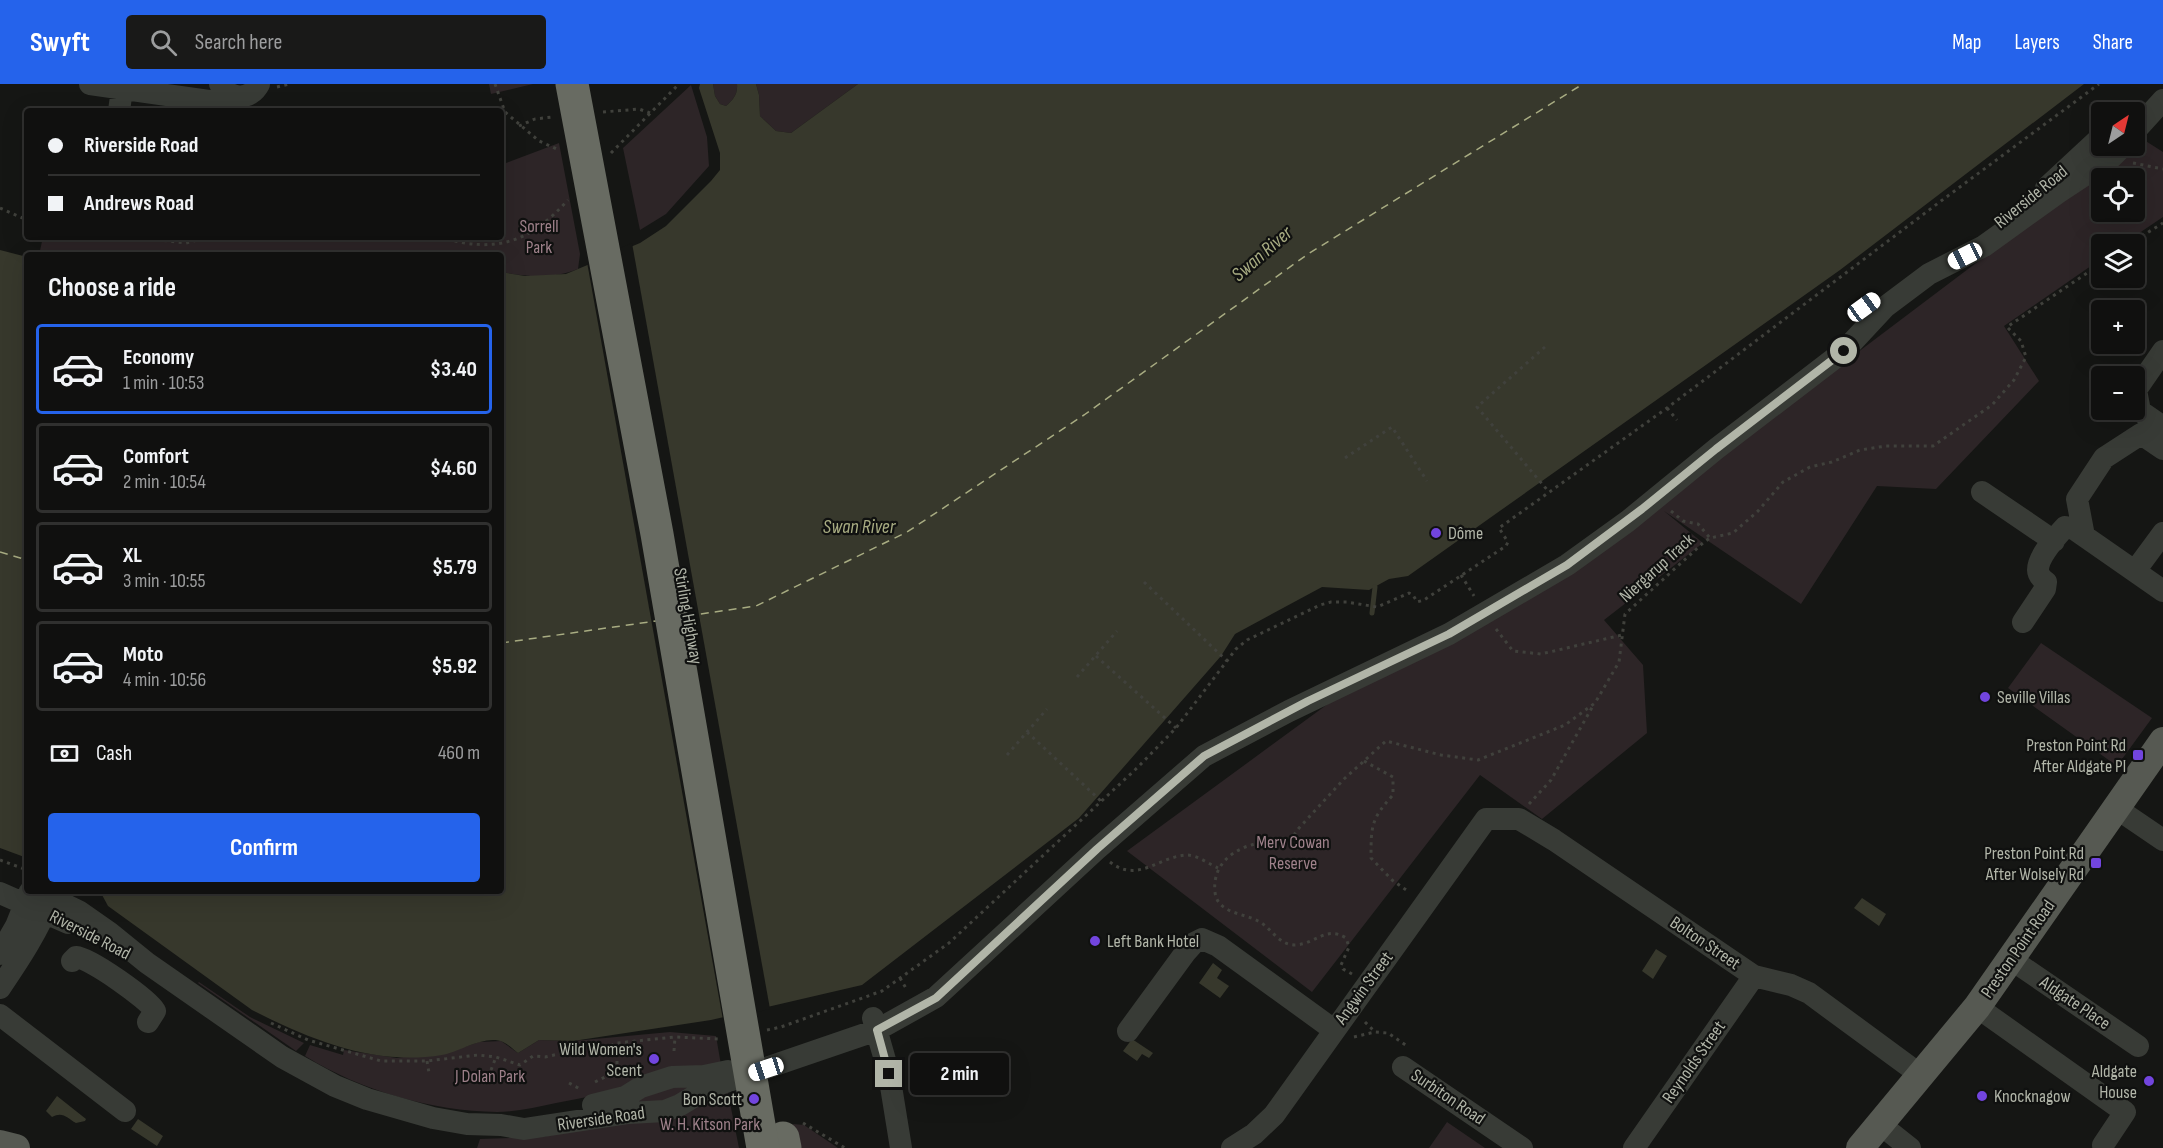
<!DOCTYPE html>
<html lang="en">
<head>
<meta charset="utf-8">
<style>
  :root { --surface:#10100f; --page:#191918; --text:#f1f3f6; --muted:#9c9d9e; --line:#30302f; --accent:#2563eb }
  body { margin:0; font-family:"Sofia Sans Condensed",sans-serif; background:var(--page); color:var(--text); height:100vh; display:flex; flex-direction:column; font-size:22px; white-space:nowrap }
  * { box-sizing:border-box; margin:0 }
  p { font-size:20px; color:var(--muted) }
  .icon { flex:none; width:33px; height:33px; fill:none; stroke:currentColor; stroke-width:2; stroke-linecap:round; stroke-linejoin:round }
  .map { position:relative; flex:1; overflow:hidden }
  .details { position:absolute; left:24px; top:168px; width:480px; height:642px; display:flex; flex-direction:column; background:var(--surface); border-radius:6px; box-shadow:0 6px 24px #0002,0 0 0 2px var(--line) }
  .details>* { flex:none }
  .banner { position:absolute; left:24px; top:24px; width:480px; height:132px; border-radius:6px; box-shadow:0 6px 24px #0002,0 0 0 2px var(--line); display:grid; align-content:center; height:132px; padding:0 24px; background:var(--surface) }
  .needle { width:39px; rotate:35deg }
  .fabs { position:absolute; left:2091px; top:18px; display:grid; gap:12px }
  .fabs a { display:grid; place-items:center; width:54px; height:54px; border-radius:6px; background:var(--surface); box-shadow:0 6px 24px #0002,0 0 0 2px var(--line); font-size:30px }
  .end { position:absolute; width:27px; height:27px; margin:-14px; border:8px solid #b1b5a8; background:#111; box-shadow:0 0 0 3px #111 }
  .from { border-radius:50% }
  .bubble { position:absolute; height:42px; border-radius:6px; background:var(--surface); box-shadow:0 6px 24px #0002,0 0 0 2px var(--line); font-size:20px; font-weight:700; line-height:42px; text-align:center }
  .car { position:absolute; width:18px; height:36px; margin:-18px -9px; border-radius:8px; box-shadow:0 0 4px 2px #0007; background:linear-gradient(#fff 24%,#345 0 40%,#fff 0 76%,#345 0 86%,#fff 0) }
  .banner b { display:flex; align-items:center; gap:21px; height:57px; font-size:22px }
  .banner b+b { border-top:2px solid var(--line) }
  .banner i { width:15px; height:15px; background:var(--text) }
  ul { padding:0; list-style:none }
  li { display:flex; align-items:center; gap:18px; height:90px; margin:0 12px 9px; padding:0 12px; border:3px solid var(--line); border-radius:6px }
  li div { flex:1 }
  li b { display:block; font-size:22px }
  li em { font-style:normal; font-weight:700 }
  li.current { border-color:var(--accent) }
  li>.icon { width:54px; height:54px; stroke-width:1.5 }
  h2 { padding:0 24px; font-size:27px; line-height:72px }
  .pay { display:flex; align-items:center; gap:15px; height:66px; padding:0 24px; font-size:22px }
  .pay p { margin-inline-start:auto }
  .action { display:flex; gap:12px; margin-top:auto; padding:12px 24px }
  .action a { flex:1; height:69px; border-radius:6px; background:var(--accent); color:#fff; font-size:24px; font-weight:700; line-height:69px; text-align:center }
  header { display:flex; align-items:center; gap:36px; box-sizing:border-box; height:84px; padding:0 30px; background:var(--accent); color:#fff }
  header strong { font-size:28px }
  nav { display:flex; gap:33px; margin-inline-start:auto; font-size:21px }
  .search { width:420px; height:54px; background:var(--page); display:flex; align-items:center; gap:15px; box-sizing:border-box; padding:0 21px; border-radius:6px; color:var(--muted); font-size:22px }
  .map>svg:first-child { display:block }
  .green { fill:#2d2527; fill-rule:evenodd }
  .water { fill:#37382c }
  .pier { fill:#151614 }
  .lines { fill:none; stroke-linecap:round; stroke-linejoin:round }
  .stream { stroke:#37382c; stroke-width:5 }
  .ferry { stroke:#a8ac82; stroke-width:1.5; stroke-dasharray:8 6; stroke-linecap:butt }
  .path { stroke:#40413c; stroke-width:3; stroke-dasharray:3 4.5; stroke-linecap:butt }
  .minor { stroke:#383b36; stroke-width:22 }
  .major { stroke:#565952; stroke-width:28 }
  .highway { stroke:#686b62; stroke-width:33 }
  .highway-bridge { stroke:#686b62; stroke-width:33 }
  .route { stroke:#b1b5a8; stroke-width:8 }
  .poi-dot { fill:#7245de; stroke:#101110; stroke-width:2 }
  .labels { text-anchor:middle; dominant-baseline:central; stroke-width:4.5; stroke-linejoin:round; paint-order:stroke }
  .street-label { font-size:18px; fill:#b1b5a8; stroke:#101110 }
  .park-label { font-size:18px; fill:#9e818a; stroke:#101110 }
  .poi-label { font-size:18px; fill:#b1b5a8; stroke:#101110; text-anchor:end }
  .water-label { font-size:20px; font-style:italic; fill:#a8ac82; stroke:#101110 }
</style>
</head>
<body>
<header>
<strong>Swyft</strong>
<div class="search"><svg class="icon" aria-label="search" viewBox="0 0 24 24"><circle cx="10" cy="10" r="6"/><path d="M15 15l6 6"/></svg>Search here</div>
<nav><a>Map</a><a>Layers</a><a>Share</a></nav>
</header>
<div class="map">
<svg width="2163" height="1064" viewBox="0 0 2163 1064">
  <rect width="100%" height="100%" fill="#151614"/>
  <path class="green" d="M 489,0 L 533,0 L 491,10 Z
    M 713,0 L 737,0 C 738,10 733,16 726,22 L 720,20 L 715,12 Z
    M 756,0 L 858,0 L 791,49 L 776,47 L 760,32 L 759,11 Z
    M 691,1 L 707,53 L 709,82 L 666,130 L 640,146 L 623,64 Z
    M 2141,54 L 2163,68 L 2163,133 L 2123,160 L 2102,160 L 2101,175 L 2004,242 L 2039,297 L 1936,405 L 1877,402 L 1801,520 L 1664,427 L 1703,459 L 1604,536 L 1643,581 L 1647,649 L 1542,735 L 1480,691 L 1312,908 L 1127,767 L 1362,595 L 1562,483 L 1772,333 L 2131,62 L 2134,62 L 2135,59 ZM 2102,94 L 2134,94 L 2134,128 L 2102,128 Z
    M 559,59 L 580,170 L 578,185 C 554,195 526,193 501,188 L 501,171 L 39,171 L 43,153 L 501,153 L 501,81 Z
    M 2041,559 L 2152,634 L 2117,682 L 2008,604 Z
    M 199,898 L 250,933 L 304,959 L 296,967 L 198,899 Z
    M 670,948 L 716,952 L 721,981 C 666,995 612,1009 556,1019 C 537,1023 517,1028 497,1028 C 431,1027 362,1007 305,972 L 310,961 L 343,971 L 344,966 L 397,974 L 464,963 L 479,958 L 501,957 L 518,969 L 539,956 L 573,957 Z
    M 701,999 L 652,1024 L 631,1015 L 648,1005 Z
    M 723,1009 L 728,1009 L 739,1064 L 477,1064 L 480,1055 L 542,1053 L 695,1023 Z
    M 1447,1038 L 1485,1064 L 1429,1064 Z
    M 793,1040 L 804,1041 L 838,1064 L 798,1064 Z"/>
  <path class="water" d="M 700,0 L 713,0 L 715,12 L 720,20 L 726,22 C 733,16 738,10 737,0 L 756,0 L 759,11 L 760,32 L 776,47 L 791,49 L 858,0 L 2084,0 L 1840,186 L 1408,492 L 1389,495 L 1369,506 L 1322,503 L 1235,550 L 1221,572 L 1079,734 L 862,901 L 711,936 L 573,957 L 539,956 L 518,969 C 514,966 509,961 503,958 C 486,950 459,968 442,971 C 374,982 311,956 252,926 L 108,822 L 101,809 L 97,807 L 501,807 L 501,188 L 525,192 L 566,190 L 640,159 L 666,142 L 711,97 L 720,86 L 720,69 L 699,4 Z
    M 0,166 L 27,173 L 27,774 L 0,764 Z
    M 1862,814 L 1886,830 L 1879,842 L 1854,824 Z
    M 1656,865 L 1667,872 L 1653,895 L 1642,887 Z
    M 1213,879 L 1222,886 L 1217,894 L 1229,902 L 1220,914 L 1199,899 Z
    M 1132,955 L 1153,969 L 1149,974 L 1142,970 L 1137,977 L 1123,967 Z
    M 57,1012 L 86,1035 L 85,1037 L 76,1039 C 67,1034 63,1027 52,1033 L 46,1027 Z
    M 138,1035 L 163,1052 L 157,1062 L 131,1045 Z"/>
  <path class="pier" d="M 632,159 L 770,925 L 723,936 L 587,178 Z"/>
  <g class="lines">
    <path class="stream" d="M 1372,529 L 1375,503"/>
    <path class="ferry" d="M 0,468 L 27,476
      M 687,532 L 756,522 L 907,448 L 1084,331 L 1308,170 L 1583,0
      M 501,559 L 656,537"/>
    <path class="path" d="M 495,0 L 505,28 L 539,57 L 559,66
      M 277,3 L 290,0
      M 603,28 L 639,25 L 650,29
      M 519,42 L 535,35 L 552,33
      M 611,69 L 679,0
      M 2133,79 L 2163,85
      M 0,124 L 27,136
      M 134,153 L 186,159 L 210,153
      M 440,153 C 495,170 529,159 568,116
      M 2129,160 L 2163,139
      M 1545,263 L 1477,323 L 1549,408
      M 1667,324 L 1677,336
      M 1345,374 L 1392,343 L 1427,397
      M 1671,427 L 1683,437 L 1698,440 L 1710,454
      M 1461,491 L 1474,512
      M 1144,498 L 1227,577
      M 1496,545 L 1513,567 L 1541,570 L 1622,551
      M 1096,572 L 1176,644
      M 1077,593 L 1117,547
      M 1027,648 L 1102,718
      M 1007,671 L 1047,625
      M 1364,677 L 1393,693 L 1393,711 C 1371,735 1371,742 1371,774 L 1392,796 L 1409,808
      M 1529,720 L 1551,696 L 1594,620
      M 0,776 L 27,786
      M 1110,778 C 1138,800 1159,772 1187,771 C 1197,771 1209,780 1218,784
      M 1352,890 L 1343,885 L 1341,881 L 1349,863 L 1346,854 C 1326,841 1316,860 1295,861 C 1278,861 1271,843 1258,837 C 1243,829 1217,829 1215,808 C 1212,780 1234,764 1259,759 C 1268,758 1277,759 1286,756 C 1293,754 1295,749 1299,744 L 1344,695 L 1386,657 L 1441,671 L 1478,676 L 1565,641 L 1595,619 L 1619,578 L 1625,530 L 1703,459 L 1710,454 L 1733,449 L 1758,427 L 1783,398 L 1810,383 L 1832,378 L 1860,366 L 1886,362 L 1933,362 L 1992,321 L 2014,296 L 2026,273 L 2021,257 L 2007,243 L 2102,179
      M 900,894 L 907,906
      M 1365,938 L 1375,948 L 1388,949 L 1407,962
      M 271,939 L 308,956 L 381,977 L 427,977 L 478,971 L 496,973 L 520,981 L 533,972 L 545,973 L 563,969 L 594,968 L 617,959 L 675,953 L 719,955
      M 767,946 L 781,943 L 882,907 L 949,859 L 1137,684 L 1176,644 L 1236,565 L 1247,556 L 1320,521 L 1331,518 L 1347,518 L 1377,523 L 1409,509 L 1413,511 L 1417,518 L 1424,516 L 1506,462 L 1508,458 L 1499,444 L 1667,324 L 1941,117 L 2099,0
      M 1354,953 L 1375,948
      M 674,967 L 675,953
      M 427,977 L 429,989
      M 491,986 L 496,973
      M 595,998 L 613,989 L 617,980 L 617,960
      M 569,999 L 580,1005
      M 803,1039 L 845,1064"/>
    <path class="minor" d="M 90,0 L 216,18 L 227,9
      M 220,0 C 230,16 250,17 259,0
      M 119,27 L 122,5
      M 2134,48 L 2163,16
      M 2046,104 L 2102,52
      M 2163,267 L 2136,306 L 2140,327 L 2163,343
      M 1982,408 L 2054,457
      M 2084,452 L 2077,415 L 2104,374 L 2141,350 L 2163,365
      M 2135,487 L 2163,449
      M 2023,538 L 2045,505 L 2046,498 C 2042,495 2038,491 2038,486 C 2038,472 2056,453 2065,443 L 2074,445 L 2163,507
      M 2116,724 L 2163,756
      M 37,807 L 80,828 L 110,849 L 147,879 L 282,973 L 335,1002 L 367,1015 L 433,1034 L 467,1040 L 501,1041 L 524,1045 L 629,1029 L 665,1027 L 680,1021 L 708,1004 L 877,946 L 936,913 L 1097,765 L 1204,672 L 1289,627 L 1449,550 L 1567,481 L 1628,437 L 1716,365 L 1844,267 L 1885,223 L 1929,190 L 1984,162 L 2059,108 L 2112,73 L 2123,62
      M 0,809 L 68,839
      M 0,870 L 16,842 L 30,807
      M 2012,876 L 2138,962
      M 72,877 L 76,873 C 90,874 148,915 155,927 L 148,938
      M 0,904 C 19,876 39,846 51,814
      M 1977,923 L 2125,1028 L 2103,1061
      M 0,931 L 125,1027
      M 873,934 L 889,990 L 901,1064
      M 1128,947 L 1185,869 L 1194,859 L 1202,855 L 1218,862 L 1334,946
      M 1403,983 L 1522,1064
      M 593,1021 L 625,1013 L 641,1003 L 672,993 L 704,992 L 728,987
      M 1881,1041 L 1910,1064
      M 1232,1064 L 1254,1050 L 1274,1031 L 1486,735 L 1519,735 L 1554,756 L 1754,892 L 1791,901 L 1809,909 L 1922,992
      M 1634,1064 L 1754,892"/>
    <path class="major" d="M 0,1060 L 16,1064
      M 1860,1064 L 1977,923 L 2163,657"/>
    <path class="highway" d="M 783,1054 L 785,1064"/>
    <path class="highway-bridge" d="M 572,0 L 657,450 L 763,1064"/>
  </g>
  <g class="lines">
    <path class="route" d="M 889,990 L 877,946 L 936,914 L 1097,765 L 1204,672 L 1308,617 L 1449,550 L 1567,481 L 1642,425 L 1716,365 L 1844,267"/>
  </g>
  <g class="poi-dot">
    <circle cx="1436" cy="449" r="6"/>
    <circle cx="1985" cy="613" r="6"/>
    <rect x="2132" y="665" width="12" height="12" rx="3"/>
    <rect x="2090" y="773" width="12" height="12" rx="3"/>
    <circle cx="1095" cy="857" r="6"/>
    <circle cx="654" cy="975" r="6"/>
    <circle cx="2149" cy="997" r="6"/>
    <circle cx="1982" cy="1012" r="6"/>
    <circle cx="754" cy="1015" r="6"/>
  </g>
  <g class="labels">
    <g class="street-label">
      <text transform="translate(2031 113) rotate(-39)">Riverside Road</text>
      <text transform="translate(1657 484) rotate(-42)">Niergarup Track</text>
      <text transform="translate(688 532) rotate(80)">Stirling Highway</text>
      <text transform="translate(90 851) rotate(27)">Riverside Road</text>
      <text transform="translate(1705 859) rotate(34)">Bolton Street</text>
      <text transform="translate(2018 865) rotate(-55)">Preston Point Road</text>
      <text transform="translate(1364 904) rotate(-54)">Angwin Street</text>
      <text transform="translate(2075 919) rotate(34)">Aldgate Place</text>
      <text transform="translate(1694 978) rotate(-55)">Reynolds Street</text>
      <text transform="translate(1448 1013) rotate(34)">Surbiton Road</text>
      <text transform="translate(601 1035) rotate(-8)">Riverside Road</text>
    </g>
    <g class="park-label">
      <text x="539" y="142">Sorrell<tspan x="539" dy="21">Park</tspan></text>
      <text x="1293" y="758">Merv Cowan<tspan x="1293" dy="21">Reserve</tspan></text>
      <text x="490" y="992">J Dolan Park</text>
      <text x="710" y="1040">W. H. Kitson Park</text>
    </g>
    <g class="poi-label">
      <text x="1448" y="449" text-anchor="start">Dôme</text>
      <text x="1997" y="613" text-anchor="start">Seville Villas</text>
      <text x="2126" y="661">Preston Point Rd<tspan x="2126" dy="21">After Aldgate Pl</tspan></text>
      <text x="2084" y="769">Preston Point Rd<tspan x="2084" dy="21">After Wolsely Rd</tspan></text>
      <text x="1107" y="857" text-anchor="start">Left Bank Hotel</text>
      <text x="642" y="965">Wild Women's<tspan x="642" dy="21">Scent</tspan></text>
      <text x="2137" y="987">Aldgate<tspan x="2137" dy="21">House</tspan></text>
      <text x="1994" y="1012" text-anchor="start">Knocknagow</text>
      <text x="742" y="1015">Bon Scott</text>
    </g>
    <g class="water-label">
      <text transform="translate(1262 170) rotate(-41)">Swan River</text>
      <text x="859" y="443">Swan River</text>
    </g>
  </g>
</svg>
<div class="fabs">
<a><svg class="needle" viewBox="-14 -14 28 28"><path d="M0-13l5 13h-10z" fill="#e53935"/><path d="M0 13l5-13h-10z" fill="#9c9d9e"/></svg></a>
<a><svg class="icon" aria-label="locate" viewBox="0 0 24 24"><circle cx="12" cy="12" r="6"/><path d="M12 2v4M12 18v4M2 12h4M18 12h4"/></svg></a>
<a><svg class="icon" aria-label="layers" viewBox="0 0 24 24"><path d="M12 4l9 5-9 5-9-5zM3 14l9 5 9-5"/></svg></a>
<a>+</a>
<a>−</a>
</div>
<i class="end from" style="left:1844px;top:267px"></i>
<i class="end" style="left:889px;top:990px"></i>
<div class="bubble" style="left:910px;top:969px;width:99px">2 min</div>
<i class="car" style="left:1965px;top:172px;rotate:243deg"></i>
<i class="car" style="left:1864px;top:223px;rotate:54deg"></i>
<i class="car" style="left:766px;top:985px;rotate:252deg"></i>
<div class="banner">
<b><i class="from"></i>Riverside Road</b>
<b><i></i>Andrews Road</b>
</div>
<section class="details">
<h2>Choose a ride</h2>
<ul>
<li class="current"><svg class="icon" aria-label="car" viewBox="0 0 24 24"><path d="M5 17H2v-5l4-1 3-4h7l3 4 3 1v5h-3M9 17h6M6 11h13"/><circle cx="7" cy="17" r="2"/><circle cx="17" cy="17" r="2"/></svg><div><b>Economy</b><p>1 min · 10:53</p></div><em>$3.40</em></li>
<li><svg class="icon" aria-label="car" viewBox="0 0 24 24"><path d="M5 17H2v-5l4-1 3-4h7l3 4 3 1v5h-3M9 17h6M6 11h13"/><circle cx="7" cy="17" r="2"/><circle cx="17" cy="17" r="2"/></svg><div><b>Comfort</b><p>2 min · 10:54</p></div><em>$4.60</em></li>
<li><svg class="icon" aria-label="car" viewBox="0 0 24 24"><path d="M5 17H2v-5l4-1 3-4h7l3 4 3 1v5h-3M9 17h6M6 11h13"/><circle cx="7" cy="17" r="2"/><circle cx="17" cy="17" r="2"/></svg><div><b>XL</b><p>3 min · 10:55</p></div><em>$5.79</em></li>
<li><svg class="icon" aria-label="car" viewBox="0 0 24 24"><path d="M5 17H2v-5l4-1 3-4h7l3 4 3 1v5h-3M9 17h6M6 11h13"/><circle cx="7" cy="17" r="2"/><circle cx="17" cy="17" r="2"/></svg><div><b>Moto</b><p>4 min · 10:56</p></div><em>$5.92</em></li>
</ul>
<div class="pay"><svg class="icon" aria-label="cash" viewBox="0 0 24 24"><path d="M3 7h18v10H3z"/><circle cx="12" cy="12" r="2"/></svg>Cash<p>460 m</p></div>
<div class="action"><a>Confirm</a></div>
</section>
</div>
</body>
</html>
